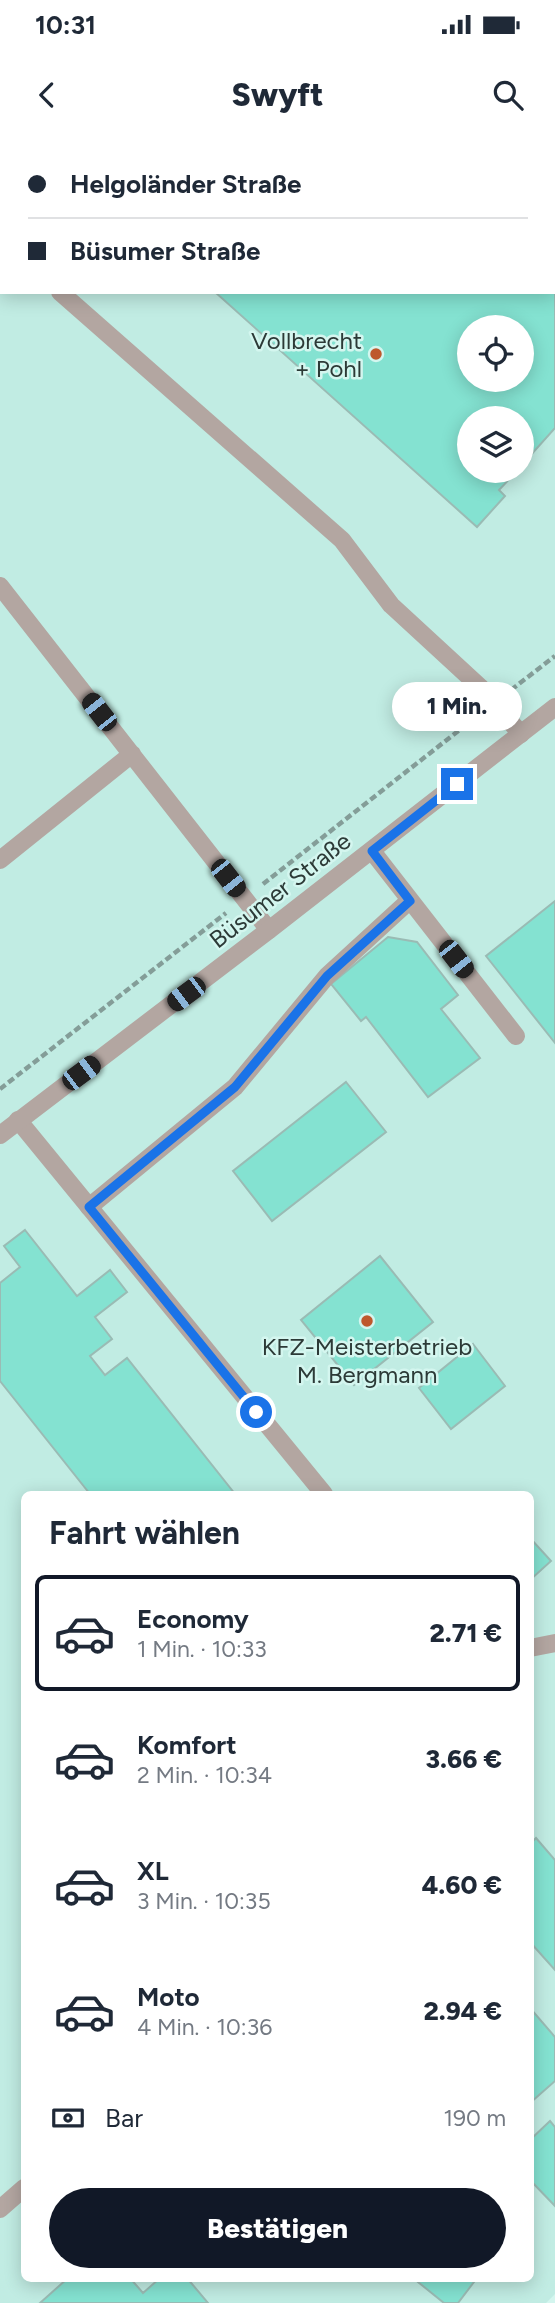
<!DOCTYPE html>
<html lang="de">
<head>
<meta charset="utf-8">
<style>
  :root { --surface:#fff; --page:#f6f6f7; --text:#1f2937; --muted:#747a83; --line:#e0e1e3; --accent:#111827 }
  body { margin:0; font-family:Figtree,sans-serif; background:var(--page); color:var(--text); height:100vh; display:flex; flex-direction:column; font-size:26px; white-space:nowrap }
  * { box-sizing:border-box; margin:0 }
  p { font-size:23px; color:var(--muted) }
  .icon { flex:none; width:38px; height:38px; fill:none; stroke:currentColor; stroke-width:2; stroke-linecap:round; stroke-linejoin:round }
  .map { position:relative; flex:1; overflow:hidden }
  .sheet { position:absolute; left:21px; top:1351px; width:513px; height:791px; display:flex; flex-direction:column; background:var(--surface); border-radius:10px; box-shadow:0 4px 18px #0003 }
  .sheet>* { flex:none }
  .banner { position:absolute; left:0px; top:0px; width:556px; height:154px; box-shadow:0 4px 18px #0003; display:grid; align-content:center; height:154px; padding:0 28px; background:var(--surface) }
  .controls { position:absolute; left:457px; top:175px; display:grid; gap:14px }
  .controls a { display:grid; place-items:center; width:77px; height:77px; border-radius:50%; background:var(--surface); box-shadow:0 4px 18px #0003; font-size:35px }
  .end { position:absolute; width:32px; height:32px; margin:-16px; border:9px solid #1a73e8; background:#fff; box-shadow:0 0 0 4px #fff }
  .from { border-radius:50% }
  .bubble { position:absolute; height:49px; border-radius:24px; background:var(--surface); box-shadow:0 4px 18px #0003; font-size:23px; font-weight:800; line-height:49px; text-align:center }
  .car { position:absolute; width:21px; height:42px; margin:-21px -10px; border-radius:9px; box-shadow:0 0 5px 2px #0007; background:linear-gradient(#222 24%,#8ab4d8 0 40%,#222 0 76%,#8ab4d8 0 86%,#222 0) }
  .banner b { display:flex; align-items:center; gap:24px; height:66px; font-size:26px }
  .banner b+b { border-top:2px solid var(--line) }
  .banner i { width:18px; height:18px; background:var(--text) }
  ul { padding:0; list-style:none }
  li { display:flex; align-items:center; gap:21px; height:116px; margin:0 14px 10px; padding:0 14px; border:4px solid transparent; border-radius:10px }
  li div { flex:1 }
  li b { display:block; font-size:26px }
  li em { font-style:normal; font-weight:800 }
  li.current { border-color:var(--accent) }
  li>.icon { width:63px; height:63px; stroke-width:1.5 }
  h2 { padding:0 28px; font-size:32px; line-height:84px }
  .pay { display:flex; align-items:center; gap:18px; height:77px; padding:0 28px; font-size:26px }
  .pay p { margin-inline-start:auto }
  .cta { display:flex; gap:14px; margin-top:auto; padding:14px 28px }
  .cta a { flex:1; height:80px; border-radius:42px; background:var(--accent); color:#fff; font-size:28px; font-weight:800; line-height:80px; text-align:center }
  .status { display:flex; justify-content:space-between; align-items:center; height:49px; padding:0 35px; background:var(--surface); direction:ltr }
  .status svg { height:19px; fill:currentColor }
  header { display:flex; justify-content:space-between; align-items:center; height:91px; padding:0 28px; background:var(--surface); font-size:32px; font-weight:800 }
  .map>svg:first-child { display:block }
  .built { fill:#c1ece3; fill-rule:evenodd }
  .building { fill:#84e2d1; stroke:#9abbb4; stroke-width:2; fill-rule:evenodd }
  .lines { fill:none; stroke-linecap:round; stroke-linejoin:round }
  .path { stroke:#849d98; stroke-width:4.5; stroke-dasharray:7 3.5; stroke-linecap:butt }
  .service { stroke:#b3a6a1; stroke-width:18 }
  .minor { stroke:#b3a6a1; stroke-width:18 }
  .tertiary { stroke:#b3a6a1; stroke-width:18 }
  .route { stroke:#1a73e8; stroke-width:9 }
  .poi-dot { fill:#be582d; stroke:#d4f6ef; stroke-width:2.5 }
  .labels { text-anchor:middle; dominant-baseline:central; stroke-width:5; stroke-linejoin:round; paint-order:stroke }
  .poi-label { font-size:24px; fill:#2c3a37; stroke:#d4f6ef; text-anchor:end }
  .street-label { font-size:24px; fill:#2c3a37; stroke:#d4f6ef }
</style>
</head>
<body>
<div class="status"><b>10:31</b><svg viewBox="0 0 49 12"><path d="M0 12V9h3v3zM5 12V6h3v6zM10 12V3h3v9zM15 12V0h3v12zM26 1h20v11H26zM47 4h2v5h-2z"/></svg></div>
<header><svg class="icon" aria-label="back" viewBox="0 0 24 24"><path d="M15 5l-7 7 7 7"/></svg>Swyft<svg class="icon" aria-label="search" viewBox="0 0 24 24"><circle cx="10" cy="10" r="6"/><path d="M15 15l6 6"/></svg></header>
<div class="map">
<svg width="555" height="2163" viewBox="0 0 555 2163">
  <rect width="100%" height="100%" fill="#d4f6ef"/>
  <path class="built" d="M 0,0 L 555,0 L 555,2154 L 546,2163 L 0,2163 ZM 2,2 L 555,2 L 555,152 L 2,152 ZM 469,187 L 522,187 L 522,240 L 469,240 ZM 469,278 L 522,278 L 522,331 L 469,331 ZM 24,1354 L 530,1354 L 530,2138 L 24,2138 Z"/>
  <path class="building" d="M 143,0 L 555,0 L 555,288 L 522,325 L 522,278 L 469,278 L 469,331 L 517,331 L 499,350 L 505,356 L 477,387 L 215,152 L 555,152 L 555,2 L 141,2 ZM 469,187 L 522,187 L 522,240 L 469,240 Z
    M 555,761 L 555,903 L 486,816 Z
    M 388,797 L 417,802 L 458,855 L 441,869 L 480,918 L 428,957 L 366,877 L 361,881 L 331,844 Z
    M 346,942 L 386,992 L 272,1081 L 233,1031 Z
    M 25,1090 L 77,1156 L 110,1130 L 127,1152 L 95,1177 L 112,1199 L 90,1216 L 105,1235 L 127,1218 L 235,1354 L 90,1354 L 0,1241 L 0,1143 L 20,1127 L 4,1106 Z
    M 380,1116 L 433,1182 L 354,1245 L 301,1180 Z
    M 473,1204 L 505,1246 L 451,1289 L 419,1248 Z
    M 530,1398 L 551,1421 L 530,1440 Z
    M 536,1698 L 555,1720 L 555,1830 L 530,1802 L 530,1704 Z
    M 530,1868 L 555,1897 L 555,1941 L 530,1963 Z
    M 550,1981 L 555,1987 L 555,2066 L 530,2040 L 530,2000 Z
    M 68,2138 L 130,2138 L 143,2153 L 160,2138 L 187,2138 L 208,2163 L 40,2163 Z
    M 413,2138 L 477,2138 L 458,2163 L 444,2163 Z"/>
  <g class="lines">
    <path class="path" d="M 511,550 L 555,516
      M 263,744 L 476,577
      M 0,949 L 226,773"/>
    <path class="service" d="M 0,99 L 2,101
      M 60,152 L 342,400 L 391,465 L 480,547 L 521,594
      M 0,446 L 269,790
      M 372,711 L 516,896
      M 0,720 L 132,614
      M 89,1067 L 235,947 L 327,836 L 410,760
      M 530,1508 L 555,1503"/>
    <path class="minor" d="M 18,980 L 324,1354
      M 0,2069 L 24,2048"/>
    <path class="tertiary" d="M 0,995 L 269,790 L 555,567"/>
  </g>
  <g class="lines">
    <path class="route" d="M 256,1272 L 89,1067 L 235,947 L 327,836 L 410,761 L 372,711 L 457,644"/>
  </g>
  <g class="poi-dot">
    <circle cx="376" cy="214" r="7"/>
    <circle cx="367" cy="1181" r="7"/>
  </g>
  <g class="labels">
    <g class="poi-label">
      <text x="362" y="200">Vollbrecht<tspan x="362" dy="28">+ Pohl</tspan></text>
      <text x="367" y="1206" text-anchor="middle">KFZ-Meisterbetrieb<tspan x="367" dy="28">M. Bergmann</tspan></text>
    </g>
    <g class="street-label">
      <text transform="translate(280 750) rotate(-38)">Büsumer Straße</text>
    </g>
  </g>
</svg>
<div class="controls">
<a><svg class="icon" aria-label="locate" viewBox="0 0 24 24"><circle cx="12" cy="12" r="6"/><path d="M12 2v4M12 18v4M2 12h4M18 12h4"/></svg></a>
<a><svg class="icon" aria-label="layers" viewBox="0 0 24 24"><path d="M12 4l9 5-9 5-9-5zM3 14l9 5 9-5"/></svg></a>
</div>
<i class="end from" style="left:256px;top:1272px"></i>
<i class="end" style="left:457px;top:644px"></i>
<div class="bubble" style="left:392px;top:542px;width:130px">1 Min.</div>
<i class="car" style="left:99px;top:572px;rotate:322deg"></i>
<i class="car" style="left:228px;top:738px;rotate:142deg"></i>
<i class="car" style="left:456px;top:819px;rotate:142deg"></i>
<i class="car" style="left:186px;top:854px;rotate:233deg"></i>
<i class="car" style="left:81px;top:933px;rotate:53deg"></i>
<div class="banner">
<b><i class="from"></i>Helgoländer Straße</b>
<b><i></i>Büsumer Straße</b>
</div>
<section class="sheet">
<h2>Fahrt wählen</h2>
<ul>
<li class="current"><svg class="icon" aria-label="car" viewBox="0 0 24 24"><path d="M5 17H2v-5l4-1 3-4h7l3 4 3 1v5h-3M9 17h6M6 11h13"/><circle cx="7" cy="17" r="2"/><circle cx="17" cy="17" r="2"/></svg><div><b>Economy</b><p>1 Min. · 10:33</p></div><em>2.71 €</em></li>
<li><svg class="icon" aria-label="car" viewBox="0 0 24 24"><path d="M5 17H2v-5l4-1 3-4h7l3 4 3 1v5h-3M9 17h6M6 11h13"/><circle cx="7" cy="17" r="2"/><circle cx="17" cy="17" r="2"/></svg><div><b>Komfort</b><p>2 Min. · 10:34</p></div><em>3.66 €</em></li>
<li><svg class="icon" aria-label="car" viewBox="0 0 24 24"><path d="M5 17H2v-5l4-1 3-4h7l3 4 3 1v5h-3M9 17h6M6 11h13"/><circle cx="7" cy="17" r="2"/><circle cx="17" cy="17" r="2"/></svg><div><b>XL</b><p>3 Min. · 10:35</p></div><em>4.60 €</em></li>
<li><svg class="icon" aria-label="car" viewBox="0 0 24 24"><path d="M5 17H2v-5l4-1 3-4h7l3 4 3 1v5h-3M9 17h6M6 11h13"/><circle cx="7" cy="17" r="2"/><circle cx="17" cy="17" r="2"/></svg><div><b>Moto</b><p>4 Min. · 10:36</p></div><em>2.94 €</em></li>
</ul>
<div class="pay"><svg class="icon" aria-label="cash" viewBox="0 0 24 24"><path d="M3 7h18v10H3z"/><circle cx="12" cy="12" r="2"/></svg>Bar<p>190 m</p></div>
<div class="cta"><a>Bestätigen</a></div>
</section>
</div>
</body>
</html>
